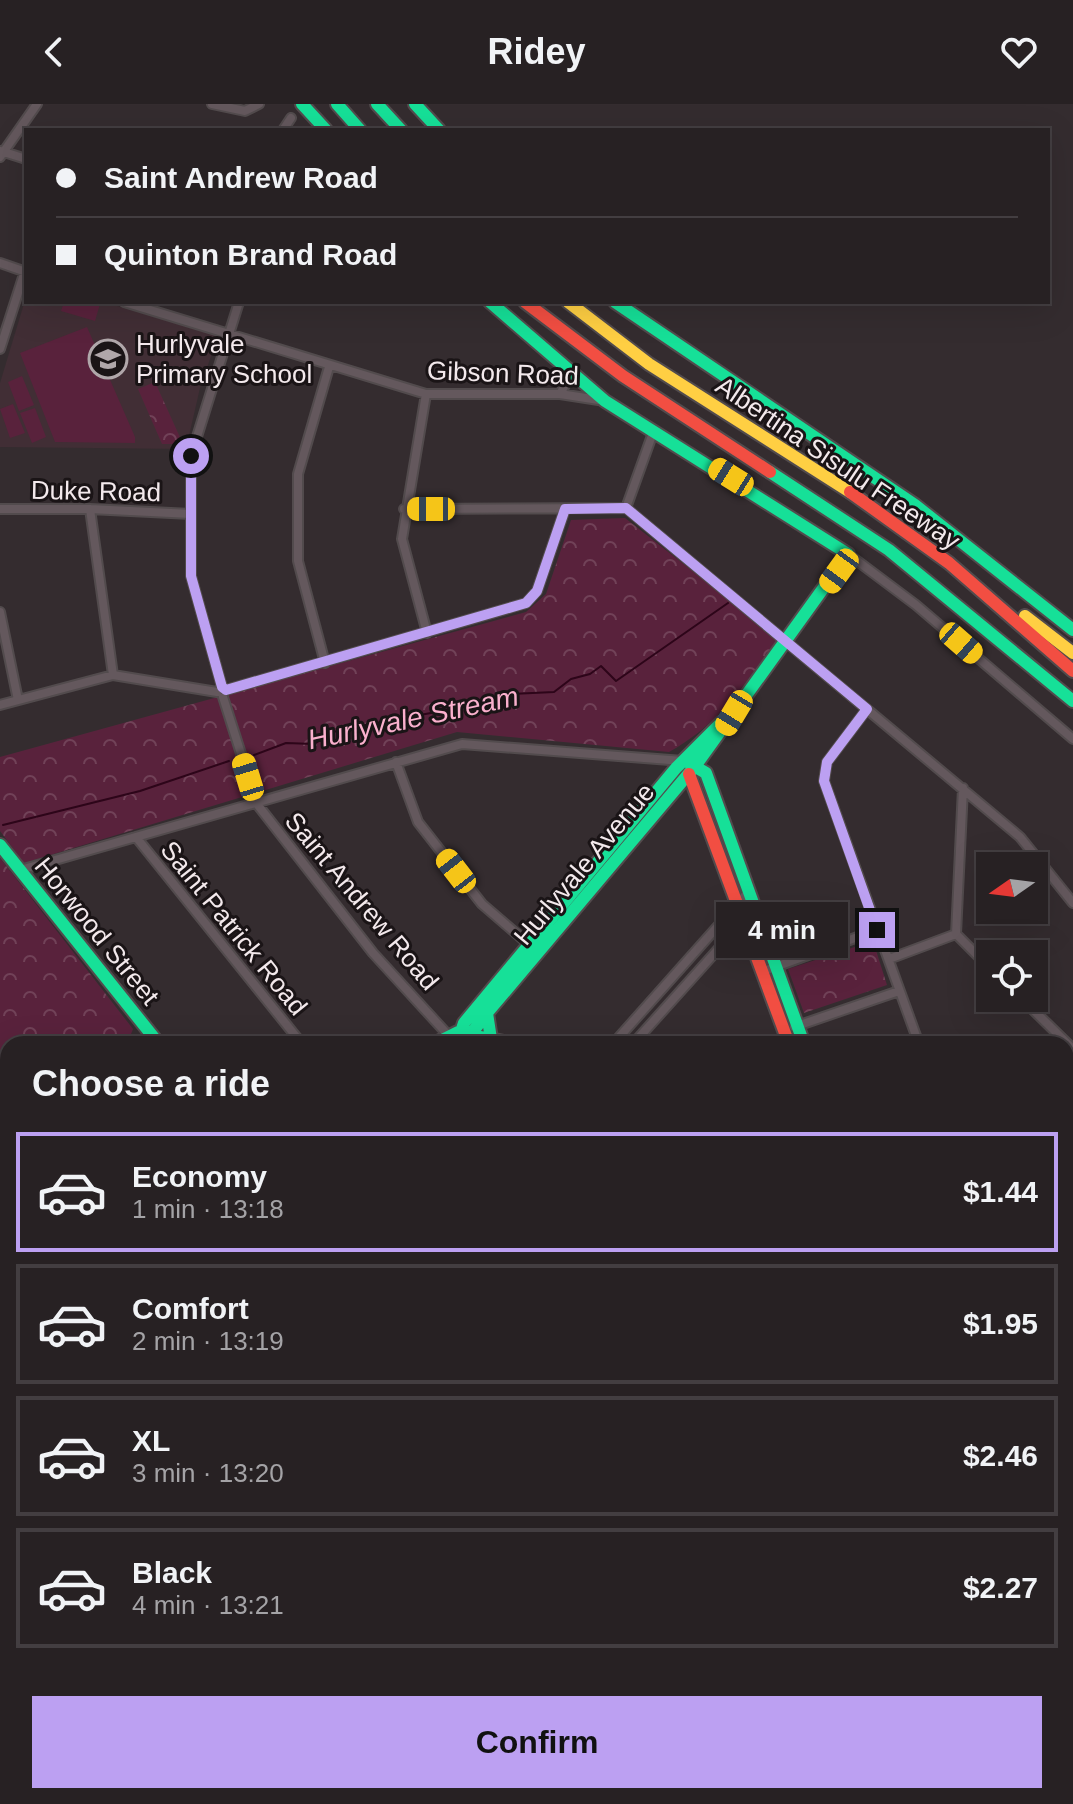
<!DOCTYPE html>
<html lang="en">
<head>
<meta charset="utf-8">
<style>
  :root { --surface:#272123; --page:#2f292b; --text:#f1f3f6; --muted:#a4a3a6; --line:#433e41; --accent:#bca0f2 }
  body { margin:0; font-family:Arial,sans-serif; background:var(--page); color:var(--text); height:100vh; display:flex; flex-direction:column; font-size:30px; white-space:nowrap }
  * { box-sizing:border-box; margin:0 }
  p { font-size:26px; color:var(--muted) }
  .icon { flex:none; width:44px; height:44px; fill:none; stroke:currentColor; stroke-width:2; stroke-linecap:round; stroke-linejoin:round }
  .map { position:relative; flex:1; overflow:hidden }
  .panel { position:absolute; left:0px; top:932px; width:1074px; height:768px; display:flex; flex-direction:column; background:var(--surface); border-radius:24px 24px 0 0; box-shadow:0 8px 32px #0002,0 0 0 2px var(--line) }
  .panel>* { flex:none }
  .hud { position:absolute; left:24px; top:24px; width:1026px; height:176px; border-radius:0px; box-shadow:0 8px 32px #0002,0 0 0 2px var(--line); display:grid; align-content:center; height:176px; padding:0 32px; background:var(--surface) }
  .needle { width:52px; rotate:256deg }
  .controls { position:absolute; left:976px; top:748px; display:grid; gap:16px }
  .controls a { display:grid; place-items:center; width:72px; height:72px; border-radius:0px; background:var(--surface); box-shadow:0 8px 32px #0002,0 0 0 2px var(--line); font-size:40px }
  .end { position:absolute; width:36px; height:36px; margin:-18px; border:10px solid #bca0f2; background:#111; box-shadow:0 0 0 4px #111 }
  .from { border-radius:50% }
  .bubble { position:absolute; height:56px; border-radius:0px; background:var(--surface); box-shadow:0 8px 32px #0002,0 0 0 2px var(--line); font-size:26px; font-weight:700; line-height:56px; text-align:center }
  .car { position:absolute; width:24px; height:48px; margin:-24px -12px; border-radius:10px; box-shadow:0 0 6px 2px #0007; background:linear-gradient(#f5c518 24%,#345 0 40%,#f5c518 0 76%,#345 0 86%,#f5c518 0) }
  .hud b { display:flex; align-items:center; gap:28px; height:76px; font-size:30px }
  .hud b+b { border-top:2px solid var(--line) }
  .hud i { width:20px; height:20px; background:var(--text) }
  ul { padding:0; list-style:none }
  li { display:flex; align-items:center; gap:24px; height:120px; margin:0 16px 12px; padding:0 16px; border:4px solid var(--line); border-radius:0px }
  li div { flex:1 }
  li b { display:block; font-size:30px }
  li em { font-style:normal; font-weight:700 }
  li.on { border-color:var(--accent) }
  li>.icon { width:72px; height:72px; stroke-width:1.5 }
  h2 { padding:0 32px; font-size:36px; line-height:96px }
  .action { display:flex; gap:16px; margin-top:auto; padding:16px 32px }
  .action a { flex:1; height:92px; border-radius:0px; background:var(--accent); color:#111; font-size:32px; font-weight:700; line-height:92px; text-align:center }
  header { display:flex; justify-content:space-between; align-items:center; height:104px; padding:0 32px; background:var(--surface); font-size:36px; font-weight:700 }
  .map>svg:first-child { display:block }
  .built { fill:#412e35 }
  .grass { fill:#59223c }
  .park { fill:url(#park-crowns) }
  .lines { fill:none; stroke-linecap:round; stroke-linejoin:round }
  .stream { stroke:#2d0519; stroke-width:2 }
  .street-casing { stroke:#524b4d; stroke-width:12 }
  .fast-casing { stroke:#524b4d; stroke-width:16 }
  .slow-casing { stroke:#524b4d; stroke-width:16 }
  .jam-casing { stroke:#524b4d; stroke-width:16 }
  .street { stroke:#64585d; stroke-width:8 }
  .fast { stroke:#16e098; stroke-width:12 }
  .slow { stroke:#ffcf43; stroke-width:12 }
  .jam { stroke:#f24e42; stroke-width:12 }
  .route { stroke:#bca0f2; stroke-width:10 }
  .labels { text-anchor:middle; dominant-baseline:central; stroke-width:6; stroke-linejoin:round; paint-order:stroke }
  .poi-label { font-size:26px; fill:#f3e9ec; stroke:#1a1416; text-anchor:start }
  .street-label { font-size:26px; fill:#f3e9ec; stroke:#1a1416 }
  .water-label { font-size:28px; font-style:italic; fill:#fab0cd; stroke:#1a1416 }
</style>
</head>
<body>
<header><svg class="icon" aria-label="back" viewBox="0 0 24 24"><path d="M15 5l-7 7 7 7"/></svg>Ridey<svg class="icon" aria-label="heart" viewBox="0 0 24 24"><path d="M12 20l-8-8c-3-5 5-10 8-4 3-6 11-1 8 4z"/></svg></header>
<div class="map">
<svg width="1073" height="1700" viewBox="0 0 1073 1700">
  <defs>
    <pattern id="park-crowns" width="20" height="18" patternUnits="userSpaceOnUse" patternTransform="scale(2)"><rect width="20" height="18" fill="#59223c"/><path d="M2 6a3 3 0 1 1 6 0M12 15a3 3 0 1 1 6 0" fill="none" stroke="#714258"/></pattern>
  </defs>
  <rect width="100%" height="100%" fill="#342c2f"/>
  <path class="built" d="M 26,193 L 26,198 L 104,198 L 218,232 L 200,284 L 186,345 L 0,343 L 0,279 Z"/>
  <path class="grass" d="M 64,198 L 100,200 L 95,217 L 61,207 Z
    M 87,223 L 135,333 L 135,339 L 55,338 L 20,249 Z
    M 22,272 L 34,301 L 19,307 L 8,278 Z
    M 13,300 L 25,329 L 10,334 L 0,305 Z
    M 35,304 L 46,333 L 32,339 L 20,309 Z"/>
  <path class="park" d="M 155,278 L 183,340 L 162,340 L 138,285 Z
    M 625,414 L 778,534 C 744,580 720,620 669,648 L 457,628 L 24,759 L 0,727 L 0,653 L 526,508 L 546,490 L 571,416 Z
    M 0,754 L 133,925 L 127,940 L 8,940 L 8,1101 L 0,1108 Z
    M 873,837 L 887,881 L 804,909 L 788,865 Z"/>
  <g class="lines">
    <path class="stream" d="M 254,651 L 286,639 L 314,640 L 338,626 L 480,600 L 511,590 L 554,588 L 571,575 L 590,570 L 601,562 L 616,577 L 728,499
      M 3,721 L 140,687 L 229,657"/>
    <defs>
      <path id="street" d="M 212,0 L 245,7 L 259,0
        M 283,26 L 291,14
        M 1,47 L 26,55
        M 0,53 L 37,0
        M 0,159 L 26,168
        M 124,198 L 426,290 L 560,290 L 605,297
        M 0,245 L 25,167
        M 426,290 L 402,435 L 427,529
        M 560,290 L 572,269
        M 626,404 L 654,326
        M 0,405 L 90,405 L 191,410
        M 90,405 L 113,571
        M 404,405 L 626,404 L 1020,733 L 1073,799
        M 848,450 L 916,501 L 1073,635
        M 0,508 L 18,596
        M 325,559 L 298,457 L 298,370 L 329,263
        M 222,583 L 191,472 L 191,352 L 239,198
        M 226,586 L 526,499 L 537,487 L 565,405
        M 223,593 L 257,700 L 373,849 L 449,932
        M 0,601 L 113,571 L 217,588
        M 867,605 L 827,658 L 824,677 L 919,940
        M 396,658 L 418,718 L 482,800 L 533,844
        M 963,684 L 956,830 L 990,864
        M 136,733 L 302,940
        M 20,766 L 462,640 L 683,657
        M 889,855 L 956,830
        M 764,867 L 877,826
        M 1021,894 L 1073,945
        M 794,923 L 899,887
        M 613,940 L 750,786
        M 633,940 L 756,803
        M 1066,1031 L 1073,1022
        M 1066,1203 L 1073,1208
        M 1066,1296 L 1073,1288
        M 0,1378 L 8,1371
        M 1066,1397 L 1073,1403
        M 0,1486 L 8,1479
        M 0,1581 L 8,1591
        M 1066,1657 L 1073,1663
        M 96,1692 L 103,1700
        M 3,1700 L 12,1692
        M 128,1700 L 138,1692
        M 256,1700 L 265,1692
        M 631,1700 L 641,1692
        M 757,1700 L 767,1692
        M 883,1700 L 892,1692"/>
      <path id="fast" d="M 302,0 L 326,26
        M 337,0 L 360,26
        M 377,0 L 401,26
        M 415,0 L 439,26
        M 615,198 L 915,401 L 1073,526
        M 770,368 L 889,446 L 1073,597
        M 689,659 L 706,669 L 804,940
        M 0,741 L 159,940
        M 487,909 L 491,935
        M 434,940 L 458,928 L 513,940
        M 457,940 L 464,919 L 676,664 L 722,618
        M 471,940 L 471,930 L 487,909 L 696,661 L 848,450 L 605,297 L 490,198
        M 1066,1061 L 1073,1051
        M 1066,1088 L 1073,1079
        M 1066,1112 L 1073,1103
        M 0,1272 L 8,1266
        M 461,1692 L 468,1700"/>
      <path id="slow" d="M 568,198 L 649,260 L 850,388
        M 1025,512 L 1073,549
        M 0,1154 L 8,1163
        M 0,1260 L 8,1253
        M 942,1692 L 951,1700
        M 513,1700 L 522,1692"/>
      <path id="jam" d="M 525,198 L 623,272 L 770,368
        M 850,388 L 949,459 L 1073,567
        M 689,670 L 789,940"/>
    </defs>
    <use href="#street" class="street-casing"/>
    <use href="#fast" class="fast-casing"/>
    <use href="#slow" class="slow-casing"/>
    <use href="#jam" class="jam-casing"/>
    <use href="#street" class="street"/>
    <use href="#fast" class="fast"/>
    <use href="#slow" class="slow"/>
    <use href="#jam" class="jam"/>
  </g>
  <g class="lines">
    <path class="route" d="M 191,352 L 191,472 L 222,583 L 226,586 L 526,499 L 537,487 L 565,405 L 626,404 L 867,605 L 827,658 L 824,677 L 877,826"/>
  </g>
  <defs>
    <symbol id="school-ring" viewBox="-11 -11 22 22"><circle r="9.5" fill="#1a1416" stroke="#b0a7aa" stroke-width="1.5"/><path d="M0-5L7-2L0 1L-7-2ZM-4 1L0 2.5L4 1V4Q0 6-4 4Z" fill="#b0a7aa"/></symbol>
  </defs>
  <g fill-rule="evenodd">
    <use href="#school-ring" x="86" y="233" width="44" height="44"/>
  </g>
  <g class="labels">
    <g class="poi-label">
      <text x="136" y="240">Hurlyvale<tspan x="136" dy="30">Primary School</tspan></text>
    </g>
    <g class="street-label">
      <text transform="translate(503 269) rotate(2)">Gibson Road</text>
      <text transform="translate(838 359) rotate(34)">Albertina Sisulu Freeway</text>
      <text transform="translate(96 387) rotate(1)">Duke Road</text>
      <text transform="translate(584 760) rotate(-50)">Hurlyvale Avenue</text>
      <text transform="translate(362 797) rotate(50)">Saint Andrew Road</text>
      <text transform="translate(234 824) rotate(51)">Saint Patrick Road</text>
      <text transform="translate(97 827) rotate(51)">Horwood Street</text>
    </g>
    <g class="water-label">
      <text transform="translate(413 614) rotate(-12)">Hurlyvale Stream</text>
    </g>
  </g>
</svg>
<div class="controls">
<a><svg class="needle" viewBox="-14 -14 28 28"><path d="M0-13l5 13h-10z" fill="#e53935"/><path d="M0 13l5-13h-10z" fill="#a4a3a6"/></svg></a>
<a><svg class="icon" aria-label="locate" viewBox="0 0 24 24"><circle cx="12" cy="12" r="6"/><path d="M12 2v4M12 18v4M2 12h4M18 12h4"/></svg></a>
</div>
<i class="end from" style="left:191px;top:352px"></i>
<i class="end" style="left:877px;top:826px"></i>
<div class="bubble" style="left:716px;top:798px;width:132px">4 min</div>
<i class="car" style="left:731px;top:373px;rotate:302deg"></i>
<i class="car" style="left:431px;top:405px;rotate:270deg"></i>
<i class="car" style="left:839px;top:467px;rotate:216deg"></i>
<i class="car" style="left:961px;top:539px;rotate:131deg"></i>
<i class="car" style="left:734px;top:609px;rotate:211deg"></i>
<i class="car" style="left:248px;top:673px;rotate:343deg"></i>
<i class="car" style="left:456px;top:767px;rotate:322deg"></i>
<div class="hud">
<b><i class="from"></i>Saint Andrew Road</b>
<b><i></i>Quinton Brand Road</b>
</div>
<section class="panel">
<h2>Choose a ride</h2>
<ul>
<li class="on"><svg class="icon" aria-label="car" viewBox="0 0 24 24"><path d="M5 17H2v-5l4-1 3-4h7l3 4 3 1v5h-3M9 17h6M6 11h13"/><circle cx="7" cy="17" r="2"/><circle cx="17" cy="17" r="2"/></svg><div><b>Economy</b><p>1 min · 13:18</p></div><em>$1.44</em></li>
<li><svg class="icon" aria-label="car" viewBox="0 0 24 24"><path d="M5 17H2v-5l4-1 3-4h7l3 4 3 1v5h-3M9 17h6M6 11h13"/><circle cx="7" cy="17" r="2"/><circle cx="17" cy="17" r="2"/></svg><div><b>Comfort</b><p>2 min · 13:19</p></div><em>$1.95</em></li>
<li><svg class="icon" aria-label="car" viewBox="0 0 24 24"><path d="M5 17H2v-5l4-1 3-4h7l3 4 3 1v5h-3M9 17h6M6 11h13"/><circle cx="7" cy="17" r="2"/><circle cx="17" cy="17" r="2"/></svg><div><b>XL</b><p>3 min · 13:20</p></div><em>$2.46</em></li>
<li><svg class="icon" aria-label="car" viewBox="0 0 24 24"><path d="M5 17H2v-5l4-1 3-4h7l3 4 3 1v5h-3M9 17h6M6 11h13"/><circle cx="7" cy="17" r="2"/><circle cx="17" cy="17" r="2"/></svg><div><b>Black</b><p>4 min · 13:21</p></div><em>$2.27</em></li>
</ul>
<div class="action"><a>Confirm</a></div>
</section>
</div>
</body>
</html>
